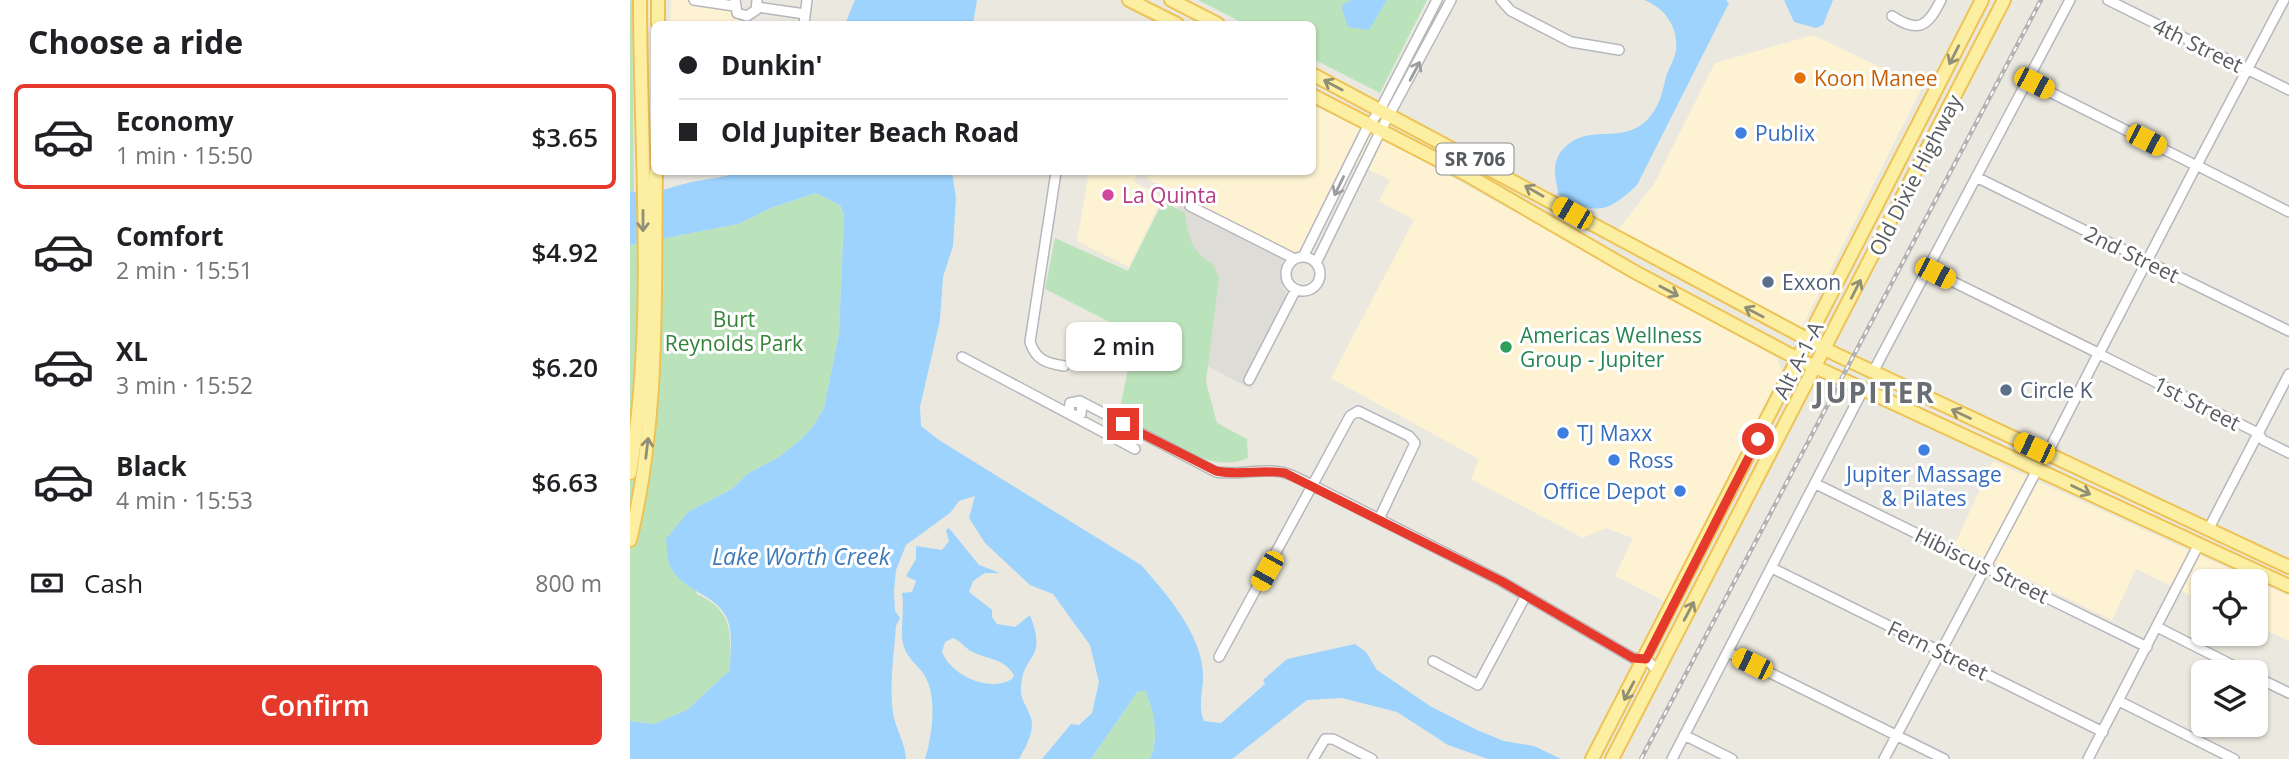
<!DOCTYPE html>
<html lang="en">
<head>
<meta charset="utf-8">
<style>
  :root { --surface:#fff; --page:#f6f6f6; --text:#202124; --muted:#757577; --line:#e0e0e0; --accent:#e53a2b }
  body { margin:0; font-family:"Open Sans",sans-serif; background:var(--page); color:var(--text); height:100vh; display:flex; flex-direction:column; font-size:26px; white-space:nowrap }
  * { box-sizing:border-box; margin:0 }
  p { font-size:23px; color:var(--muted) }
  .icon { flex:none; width:38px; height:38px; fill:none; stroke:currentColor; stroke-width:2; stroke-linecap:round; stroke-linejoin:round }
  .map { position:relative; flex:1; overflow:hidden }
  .side { display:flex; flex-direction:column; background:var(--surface); width:630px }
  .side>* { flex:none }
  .guide { position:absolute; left:21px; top:21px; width:665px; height:154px; border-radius:10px; box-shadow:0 2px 5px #0004; display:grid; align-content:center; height:154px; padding:0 28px; background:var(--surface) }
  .tools { position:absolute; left:1561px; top:569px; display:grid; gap:14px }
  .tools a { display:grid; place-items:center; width:77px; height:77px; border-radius:10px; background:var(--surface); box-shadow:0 2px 5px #0004; font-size:35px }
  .end { position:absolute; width:32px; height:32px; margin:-16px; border:9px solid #e53a2b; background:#fff; box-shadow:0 0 0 4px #fff }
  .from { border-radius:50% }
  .bubble { position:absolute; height:49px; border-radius:10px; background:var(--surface); box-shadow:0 2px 5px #0004; font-size:23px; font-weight:600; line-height:49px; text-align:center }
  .car { position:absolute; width:21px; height:42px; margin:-21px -10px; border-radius:9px; box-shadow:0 0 5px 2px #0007; background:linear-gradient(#f5c518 24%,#345 0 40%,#f5c518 0 76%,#345 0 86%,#f5c518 0) }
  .guide b { display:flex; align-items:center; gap:24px; height:66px; font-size:26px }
  .guide b+b { border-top:2px solid var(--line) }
  .guide i { width:18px; height:18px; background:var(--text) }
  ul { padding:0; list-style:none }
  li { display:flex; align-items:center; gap:21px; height:105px; margin:0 14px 10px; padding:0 14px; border:4px solid transparent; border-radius:10px }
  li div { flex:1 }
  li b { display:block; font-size:26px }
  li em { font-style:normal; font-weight:600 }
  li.selected { border-color:var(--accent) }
  li>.icon { width:63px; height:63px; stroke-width:1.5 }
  h2 { padding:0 28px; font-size:32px; line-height:84px }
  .pay { display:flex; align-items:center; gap:18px; height:77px; padding:0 28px; font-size:26px }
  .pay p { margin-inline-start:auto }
  .button { display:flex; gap:14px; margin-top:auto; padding:14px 28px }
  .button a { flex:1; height:80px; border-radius:10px; background:var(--accent); color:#fff; font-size:28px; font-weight:600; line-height:80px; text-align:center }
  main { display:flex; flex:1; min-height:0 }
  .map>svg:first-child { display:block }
  .commercial { fill:#fdf3d3 }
  .industrial { fill:#dedcd7 }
  .green { fill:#bbe3bb }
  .water { fill:#9dd3fd; fill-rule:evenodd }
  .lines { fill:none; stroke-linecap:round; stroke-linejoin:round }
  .minor-casing { stroke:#b5b7bc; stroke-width:12 }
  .major-casing { stroke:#eec355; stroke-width:16 }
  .minor { stroke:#fff; stroke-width:9 }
  .major { stroke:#fdefa2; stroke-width:12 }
  .rail-casing { stroke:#b1b2b2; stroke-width:4.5 }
  .rail { stroke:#fff; stroke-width:2; stroke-dasharray:5; stroke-linecap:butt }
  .oneway { stroke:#928f77 }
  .oneway2 { stroke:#9b9da0 }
  .route { stroke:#e53a2b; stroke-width:9 }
  .food-dot { fill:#e8710a; stroke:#fff; stroke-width:2.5 }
  .shop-dot { fill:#3f7fe0; stroke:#fff; stroke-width:2.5 }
  .hotel-dot { fill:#d1479c; stroke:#fff; stroke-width:2.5 }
  .service-dot { fill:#5c6f8a; stroke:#fff; stroke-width:2.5 }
  .leisure-dot { fill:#2e9e5b; stroke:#fff; stroke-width:2.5 }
  .labels { text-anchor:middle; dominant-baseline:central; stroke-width:6; stroke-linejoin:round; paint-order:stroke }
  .shield { fill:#fff; stroke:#8a8d90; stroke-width:2 }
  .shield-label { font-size:19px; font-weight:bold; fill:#585c60 }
  .street-label { font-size:21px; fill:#585c60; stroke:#fff }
  .food-label { font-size:21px; fill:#c56008; stroke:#fff; text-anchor:start }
  .shop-label { font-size:21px; fill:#366cbe; stroke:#fff; text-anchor:start }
  .hotel-label { font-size:21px; fill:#b23c85; stroke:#fff; text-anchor:start }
  .service-label { font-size:21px; fill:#4e5e75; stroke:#fff; text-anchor:start }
  .park-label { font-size:21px; fill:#358239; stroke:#fff }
  .leisure-label { font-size:21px; fill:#27864d; stroke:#fff; text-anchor:start }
  .water-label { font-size:23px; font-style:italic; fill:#3f79b6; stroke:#fff }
  .district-label { font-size:28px; font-weight:bold; letter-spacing:2px; fill:#696e72; stroke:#fff }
</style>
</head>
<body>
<main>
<section class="side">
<h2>Choose a ride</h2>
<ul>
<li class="selected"><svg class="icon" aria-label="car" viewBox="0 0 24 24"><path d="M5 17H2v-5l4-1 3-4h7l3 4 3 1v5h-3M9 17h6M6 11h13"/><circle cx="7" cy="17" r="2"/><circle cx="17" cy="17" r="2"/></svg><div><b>Economy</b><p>1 min · 15:50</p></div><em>$3.65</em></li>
<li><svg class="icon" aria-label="car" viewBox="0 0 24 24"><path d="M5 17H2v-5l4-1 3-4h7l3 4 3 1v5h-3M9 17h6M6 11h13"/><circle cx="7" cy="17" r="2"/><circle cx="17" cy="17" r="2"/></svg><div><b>Comfort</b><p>2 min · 15:51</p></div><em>$4.92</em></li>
<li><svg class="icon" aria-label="car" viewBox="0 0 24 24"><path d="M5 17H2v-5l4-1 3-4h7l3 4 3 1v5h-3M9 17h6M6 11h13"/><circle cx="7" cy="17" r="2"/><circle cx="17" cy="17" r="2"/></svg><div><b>XL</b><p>3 min · 15:52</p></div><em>$6.20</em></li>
<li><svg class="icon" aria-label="car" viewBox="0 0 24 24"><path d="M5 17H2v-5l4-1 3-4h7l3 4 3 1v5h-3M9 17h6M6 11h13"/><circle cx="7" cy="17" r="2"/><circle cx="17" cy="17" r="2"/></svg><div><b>Black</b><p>4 min · 15:53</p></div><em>$6.63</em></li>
</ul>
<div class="pay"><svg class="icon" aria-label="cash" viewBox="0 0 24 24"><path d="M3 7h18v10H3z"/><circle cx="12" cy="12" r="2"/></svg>Cash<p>800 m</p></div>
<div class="button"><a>Confirm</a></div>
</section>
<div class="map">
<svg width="1659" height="759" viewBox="0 0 1659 759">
  <rect width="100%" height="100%" fill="#ebe9df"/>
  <path class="commercial" d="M 41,0 L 112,0 L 109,24 L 40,24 Z
    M 1183,35 L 1292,87 L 1172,327 L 988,230 L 1024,184 L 1085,63 Z
    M 683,105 L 764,145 L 1146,357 L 1152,370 L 1036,602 L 985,576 L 1003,538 L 976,528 L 953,538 L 841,479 L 849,459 L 701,378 L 784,220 L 749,201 L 760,180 L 718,160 L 674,250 L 662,253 L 516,178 L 519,172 L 682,172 Z
    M 459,172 L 508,172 L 504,182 L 533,197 L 499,267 L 447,241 Z
    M 1363,461 L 1659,596 L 1659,641 L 1626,626 L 1626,581 L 1573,581 L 1573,601 L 1506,569 L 1482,620 L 1325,544 Z"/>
  <path class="industrial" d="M 547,204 L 653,258 L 650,277 L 653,289 L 665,298 L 621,389 L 570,362 Z"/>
  <path class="green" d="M 0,0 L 2,1 L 4,192 L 0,191 Z
    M 568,0 L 797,0 L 750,93 L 683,59 L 682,24 L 615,24 Z
    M 186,193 L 210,205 L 214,215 L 209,334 L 194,408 L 182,428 L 169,441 L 149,457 L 117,474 L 102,489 L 58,512 L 48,526 L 67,594 C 105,612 100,633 100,670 L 57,710 L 24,724 L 0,721 L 0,245 L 108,224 L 141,208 Z
    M 533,201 L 555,213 C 557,235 563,255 583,264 L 589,278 L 576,382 L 587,423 L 617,439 L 618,458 C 577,477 524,432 489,413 L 505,335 L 415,289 L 425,238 L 498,271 Z
    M 508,691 L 515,691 C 525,711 529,738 520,759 L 461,759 Z"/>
  <path class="water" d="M 225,0 L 347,0 L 343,24 L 215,24 Z
    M 721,0 L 757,0 L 739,30 L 718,27 L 711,6 Z
    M 1014,0 L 1096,0 L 1099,3 L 1007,185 C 976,214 967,215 929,195 C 925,179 921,162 933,149 C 955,125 983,141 1008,127 C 1025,117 1031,99 1035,81 C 1037,71 1044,61 1046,51 C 1049,27 1034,7 1014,0 Z
    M 1154,0 L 1203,0 L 1193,25 L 1186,28 L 1164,22 Z
    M 111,172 L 322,172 L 326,198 L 323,246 L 313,277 L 310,320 L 290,407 L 291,426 L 309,440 L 511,565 C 536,593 571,633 573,673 C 574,689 567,706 574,721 L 591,723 L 635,684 L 633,680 L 657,659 L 725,644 L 736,652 L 747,670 L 800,706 L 847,730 L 874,741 L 904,746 L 931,759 L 858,759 L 818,745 L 767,712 L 712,698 L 677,700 L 602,759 L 520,759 C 529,739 525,711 515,691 L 508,691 L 461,759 L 412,759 L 441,724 L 449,725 L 462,713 L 469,682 L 460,645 L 423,594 L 400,585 L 355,543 L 339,518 L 345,496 L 329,501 L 320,513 L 276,545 L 266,570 L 264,591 L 265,611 L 270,618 L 266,626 C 264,655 259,683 263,713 C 266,730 275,742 276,759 L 0,759 L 0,721 L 24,724 L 57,710 L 100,670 C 100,655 103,635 98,621 C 89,594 52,592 40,566 C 37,558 37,547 36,539 L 58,512 L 102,489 L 117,474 L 149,457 L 169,441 L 182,428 L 194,408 L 209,334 L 214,215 L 210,205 L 186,193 L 141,208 L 108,224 L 0,245 L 0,191 C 23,198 45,184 67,181 C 83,178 96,177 111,172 Z
    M 319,528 L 349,565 L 370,573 L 355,573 L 343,581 L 339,592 L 362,610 L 362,617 L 367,624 L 385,627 L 400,615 C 418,662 393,652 391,687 C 390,698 395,703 399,713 C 407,729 397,744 389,759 L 295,759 C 302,737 307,699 296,678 C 291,667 277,659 274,647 C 269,634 275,611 272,593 L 282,592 L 286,581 L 276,576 L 286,559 L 286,546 L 312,550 L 319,541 L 316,530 ZM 323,638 C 331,641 334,647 341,651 C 357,660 373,657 384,675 L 382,679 C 359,693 321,675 312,652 L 315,642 Z"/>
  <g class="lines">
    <defs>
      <path id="minor" d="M 64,0 L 104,6
        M 105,0 L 107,13 L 117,16 L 126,10 L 127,0
        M 871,0 L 881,11 L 941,42 L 989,50
        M 1478,0 L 1659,90
        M 127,7 L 175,14
        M 1262,16 C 1289,34 1298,26 1311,0
        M 174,24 L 177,0
        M 1398,81 L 1563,164
        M 1568,163 L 1654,0
        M 1570,167 L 1659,212
        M 426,172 L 400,342 C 406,360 416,363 434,366
        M 1346,177 L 1659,331
        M 560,206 L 665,259
        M 673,257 L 736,130 L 750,110 L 807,0
        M656 274a17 17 0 1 1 34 0a17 17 0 1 1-34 0Z
        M 686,263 L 751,130 L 821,0
        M 1297,269 L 1464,351
        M 1471,350 L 1564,170
        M 1473,356 L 1628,433 L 1633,440 L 1659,453
        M 332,357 L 505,449
        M 1243,372 L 1440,0
        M 619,380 L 666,289
        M 452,403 L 451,414 L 445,416 L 439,412 L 440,403 L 450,401 L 586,472 C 606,475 622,470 642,471 C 657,471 671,480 684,486 L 871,581 L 1003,658 L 1016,659 L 1028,671
        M 1417,454 L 1466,358
        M 1186,484 L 1517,647
        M 1579,528 L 1659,374
        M 1142,568 L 1473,732
        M 1527,627 L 1616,672
        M 1098,652 L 1314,759
        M 589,657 L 720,416 L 728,411 L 779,436 L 785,443 L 749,519
        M 803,661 L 848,685 L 895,597
        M 1626,677 L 1659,693
        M 1489,701 L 1604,759
        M 1054,735 L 1102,759
        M 683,759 L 695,739 L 703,739 L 742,759
        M 1042,759 L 1233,390
        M 1254,759 L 1407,470
        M 1458,759 L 1569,544"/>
      <path id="major" d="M 499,0 L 547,24
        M 541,0 L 588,24
        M 28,24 L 28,0
        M 682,74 L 1205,354 L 1659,567
        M 682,95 L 841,177 L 1005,272 L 1168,359 L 1659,586
        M 0,473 C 26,320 10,155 10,0
        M 0,540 C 30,418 24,296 26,172
        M 962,759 L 1352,0
        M 982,759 L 1374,0"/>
    </defs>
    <use href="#minor" class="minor-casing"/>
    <use href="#major" class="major-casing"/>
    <use href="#minor" class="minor"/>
    <use href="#major" class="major"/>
    <defs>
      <path id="rail" d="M 1011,759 L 1411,0"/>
    </defs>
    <use href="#rail" class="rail-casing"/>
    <use href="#rail" class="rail"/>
  </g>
  <defs><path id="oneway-shaft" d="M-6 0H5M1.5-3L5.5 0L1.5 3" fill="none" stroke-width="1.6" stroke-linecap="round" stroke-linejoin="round" transform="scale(1.75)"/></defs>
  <g class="oneway">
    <use href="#oneway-shaft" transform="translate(1324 55) rotate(117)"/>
    <use href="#oneway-shaft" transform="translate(703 85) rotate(-152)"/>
    <use href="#oneway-shaft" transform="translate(904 191) rotate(-150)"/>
    <use href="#oneway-shaft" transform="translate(13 221) rotate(90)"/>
    <use href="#oneway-shaft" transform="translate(1226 289) rotate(-63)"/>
    <use href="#oneway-shaft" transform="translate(1039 291) rotate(28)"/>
    <use href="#oneway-shaft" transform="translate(1124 312) rotate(-152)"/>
    <use href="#oneway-shaft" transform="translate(1331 414) rotate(-155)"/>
    <use href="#oneway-shaft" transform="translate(17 448) rotate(-83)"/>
    <use href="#oneway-shaft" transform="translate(1451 490) rotate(25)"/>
    <use href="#oneway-shaft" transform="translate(1059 611) rotate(-62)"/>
    <use href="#oneway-shaft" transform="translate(999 691) rotate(118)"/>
  </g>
  <g class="oneway2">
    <use href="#oneway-shaft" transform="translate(785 71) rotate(-62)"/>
    <use href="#oneway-shaft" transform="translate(709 186) rotate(116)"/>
  </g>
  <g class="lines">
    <path class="route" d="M 493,424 L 586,471 C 609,476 631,469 655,473 L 871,581 L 1003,658 L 1016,659 L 1128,439"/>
  </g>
  <circle class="food-dot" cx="1170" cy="78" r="7"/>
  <g class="shop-dot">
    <circle cx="1111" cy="133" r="7"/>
    <circle cx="933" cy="433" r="7"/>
    <circle cx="1294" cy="450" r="7"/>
    <circle cx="984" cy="460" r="7"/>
    <circle cx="1050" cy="491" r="7"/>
  </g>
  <circle class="hotel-dot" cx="478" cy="195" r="7"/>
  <g class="service-dot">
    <circle cx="1138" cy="282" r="7"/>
    <circle cx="1376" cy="390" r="7"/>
  </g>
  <circle class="leisure-dot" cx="876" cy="347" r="7"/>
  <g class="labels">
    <rect class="shield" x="806.5" y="143.5" width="77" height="31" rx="5"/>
    <g class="shield-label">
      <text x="845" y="159">SR 706</text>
    </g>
    <g class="street-label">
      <text transform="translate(1568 45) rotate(26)">4th Street</text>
      <text transform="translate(1285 175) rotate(-63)">Old Dixie Highway</text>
      <text transform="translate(1502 254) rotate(26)">2nd Street</text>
      <text transform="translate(1168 360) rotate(-63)">Alt A-1-A</text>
      <text transform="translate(1567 403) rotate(27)">1st Street</text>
      <text transform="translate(1352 565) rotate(26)">Hibiscus Street</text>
      <text transform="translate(1308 650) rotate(26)">Fern Street</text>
    </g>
    <g class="food-label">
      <text x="1184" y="78">Koon Manee</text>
    </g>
    <g class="shop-label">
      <text x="1125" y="133">Publix</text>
      <text x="947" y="433">TJ Maxx</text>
      <text x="998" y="460">Ross</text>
      <text x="1294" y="474" text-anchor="middle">Jupiter Massage<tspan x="1294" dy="24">&amp; Pilates</tspan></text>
      <text x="1036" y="491" text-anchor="end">Office Depot</text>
    </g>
    <g class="hotel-label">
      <text x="492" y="195">La Quinta</text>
    </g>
    <g class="service-label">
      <text x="1152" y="282">Exxon</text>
      <text x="1390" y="390">Circle K</text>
    </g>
    <g class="park-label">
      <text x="104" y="319">Burt<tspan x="104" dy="24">Reynolds Park</tspan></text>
    </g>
    <g class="leisure-label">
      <text x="890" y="335">Americas Wellness<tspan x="890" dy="24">Group - Jupiter</tspan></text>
    </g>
    <g class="water-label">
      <text x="171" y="556">Lake Worth Creek</text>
    </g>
    <g class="district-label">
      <text x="1245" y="392">JUPITER</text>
    </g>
  </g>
</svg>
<div class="tools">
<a><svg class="icon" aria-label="locate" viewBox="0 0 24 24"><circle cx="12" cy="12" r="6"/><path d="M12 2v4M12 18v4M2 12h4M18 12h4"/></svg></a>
<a><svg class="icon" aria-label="layers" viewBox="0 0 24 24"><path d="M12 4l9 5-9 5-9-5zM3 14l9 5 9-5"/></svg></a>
</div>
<i class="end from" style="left:1128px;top:439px"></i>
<i class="end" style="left:493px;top:424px"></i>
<div class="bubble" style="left:436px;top:322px;width:116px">2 min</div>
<i class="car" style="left:1404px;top:83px;rotate:117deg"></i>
<i class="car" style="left:1516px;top:140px;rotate:117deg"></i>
<i class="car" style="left:942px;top:213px;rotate:300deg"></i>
<i class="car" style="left:1305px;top:273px;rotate:117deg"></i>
<i class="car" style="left:1404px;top:448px;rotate:295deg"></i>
<i class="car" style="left:637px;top:571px;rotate:209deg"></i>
<i class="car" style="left:1122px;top:664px;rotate:296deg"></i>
<div class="guide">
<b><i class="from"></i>Dunkin'</b>
<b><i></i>Old Jupiter Beach Road</b>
</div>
</div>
</main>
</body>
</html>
